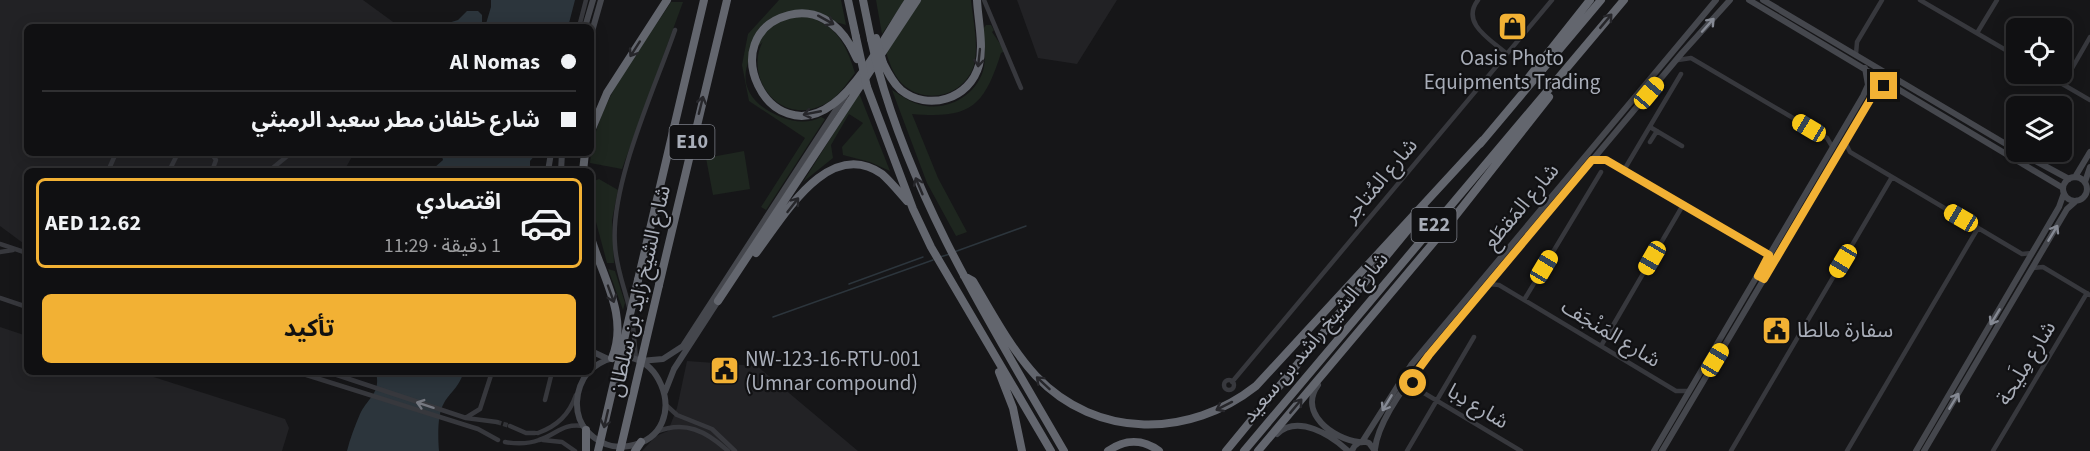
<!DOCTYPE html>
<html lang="ar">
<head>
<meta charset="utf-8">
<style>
  :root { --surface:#101012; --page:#19191b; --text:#f1f3f6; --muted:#9c9d9f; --line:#303032; --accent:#f2b134 }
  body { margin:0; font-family:"Source Sans 3","Noto Sans Arabic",sans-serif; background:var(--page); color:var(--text); direction:rtl; height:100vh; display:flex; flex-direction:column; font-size:22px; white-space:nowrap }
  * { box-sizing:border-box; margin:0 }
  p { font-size:20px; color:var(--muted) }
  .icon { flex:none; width:33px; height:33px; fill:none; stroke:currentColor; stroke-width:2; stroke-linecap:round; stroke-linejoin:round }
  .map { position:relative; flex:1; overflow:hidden; direction:ltr }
  .side { position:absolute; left:24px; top:168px; width:570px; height:207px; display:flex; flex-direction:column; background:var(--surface); border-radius:9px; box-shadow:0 3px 15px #0003,0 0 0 2px var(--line); direction:rtl }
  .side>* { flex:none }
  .guide { position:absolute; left:24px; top:24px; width:570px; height:132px; border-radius:9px; box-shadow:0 3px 15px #0003,0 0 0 2px var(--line); direction:rtl; display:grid; align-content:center; height:132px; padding:0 18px; background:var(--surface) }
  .fabs { position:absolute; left:2006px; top:18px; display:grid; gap:12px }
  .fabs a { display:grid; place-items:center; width:66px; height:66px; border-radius:9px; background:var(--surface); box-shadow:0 3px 15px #0003,0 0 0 2px var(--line); font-size:30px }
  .end { position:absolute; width:27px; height:27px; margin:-14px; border:8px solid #f2b134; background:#111; box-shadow:0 0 0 3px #111 }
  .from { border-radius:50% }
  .car { position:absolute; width:18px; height:36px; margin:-18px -9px; border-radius:8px; box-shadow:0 0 4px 2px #0007; background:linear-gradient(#f5c518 24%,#345 0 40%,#f5c518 0 76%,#345 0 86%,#f5c518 0) }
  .guide b { display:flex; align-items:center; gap:21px; height:57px; font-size:22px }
  .guide b+b { border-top:2px solid var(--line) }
  .guide i { width:15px; height:15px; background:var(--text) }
  ul { padding:10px 0 0; list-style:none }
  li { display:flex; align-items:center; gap:18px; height:90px; margin:0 12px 9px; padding:0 6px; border:3px solid transparent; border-radius:9px }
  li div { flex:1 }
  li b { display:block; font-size:22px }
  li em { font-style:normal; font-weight:700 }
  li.selected { border-color:var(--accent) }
  li>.icon { width:54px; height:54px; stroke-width:1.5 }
  .button { display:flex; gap:12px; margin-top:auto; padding:12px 18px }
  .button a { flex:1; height:69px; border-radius:9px; background:var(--accent); color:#111; font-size:24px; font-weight:700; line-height:69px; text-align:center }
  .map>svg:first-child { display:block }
  .built { fill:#222225 }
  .green { fill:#1e261f }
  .water { fill:#2c353c }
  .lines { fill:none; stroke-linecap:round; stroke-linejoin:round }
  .stream { stroke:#2c353c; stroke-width:1.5 }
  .street-tunnel { stroke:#333438; stroke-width:4.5; stroke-dasharray:4.5 2; stroke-linecap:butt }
  .street { stroke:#37383d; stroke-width:4.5 }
  .secondary { stroke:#45474d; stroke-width:6 }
  .highway { stroke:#63666e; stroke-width:8 }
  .highway-bridge { stroke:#63666e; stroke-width:8 }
  .oneway { stroke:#26262a }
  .oneway2 { stroke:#858993 }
  .oneway3 { stroke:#757881 }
  .route { stroke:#f2b134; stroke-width:8 }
  .labels { text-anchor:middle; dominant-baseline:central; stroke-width:4.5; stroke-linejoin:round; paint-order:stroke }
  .shield { fill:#111113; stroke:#7b7e86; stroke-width:1.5 }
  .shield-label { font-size:20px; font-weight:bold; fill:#a8adb8 }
  .poi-label { font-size:21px; fill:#a8adb8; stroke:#111113; text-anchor:start }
  .street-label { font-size:21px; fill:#a8adb8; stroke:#111113 }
</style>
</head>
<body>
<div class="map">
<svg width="2090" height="451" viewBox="0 0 2090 451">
  <rect width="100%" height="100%" fill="#161618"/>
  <path class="built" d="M 0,0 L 363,0 L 400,27 L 27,27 L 27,153 L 354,153 L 344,171 L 27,171 L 27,246 L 0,226 Z
    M 1017,0 L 1117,0 L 1077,64 L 1038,58 Z
    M 0,327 L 27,336 L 27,372 L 138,372 L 285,419 L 289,428 L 282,451 L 0,451 Z
    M 687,361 L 757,366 L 858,451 L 642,451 L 656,436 L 668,431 L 677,408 Z"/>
  <path class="green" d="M 779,0 L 841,0 L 846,25 C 773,0 700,85 781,117 C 793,122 809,124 821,117 L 825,119 L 766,210 L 761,207 L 805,138 L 749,101 L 742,65 L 748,34 Z
    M 876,0 L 905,0 L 882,34 Z
    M 921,0 L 971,0 C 973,20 979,46 974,65 C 965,94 930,105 906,87 C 895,79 890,65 886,52 Z
    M 671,2 L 683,2 L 622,169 L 590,163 C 595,102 639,52 671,2 Z
    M 799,17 C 834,19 846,43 855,73 C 846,84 837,99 823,105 C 762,134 724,34 799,17 Z
    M 986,25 L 991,25 L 994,30 L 992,32 L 1005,51 L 1001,53 C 984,107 970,119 912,114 L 938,178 L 967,232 L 956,236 L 927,183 L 892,90 C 903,97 913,104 926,106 C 952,110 979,92 984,67 C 986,54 984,41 983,29 Z
    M 859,93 L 890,171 L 870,162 L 843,155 L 842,147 L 863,123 L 849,114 L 831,145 L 833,158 L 803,182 Z
    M 744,151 L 750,189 L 713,195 L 706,158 Z
    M 599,179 L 618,190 L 612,220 L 614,263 L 607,263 L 596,222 L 591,182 Z
    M 608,269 L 615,271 L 625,303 L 623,310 Z"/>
  <path class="water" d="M 491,0 L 575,0 L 568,27 L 485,27 L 491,7 Z
    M 467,11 L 478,11 L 482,15 L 482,27 L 435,27 L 458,20 Z
    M 441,153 L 534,153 L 536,154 L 530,161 L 530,171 L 405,171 L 408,166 L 434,168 L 443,160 Z
    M 376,372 L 464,372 C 457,390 451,391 444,403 C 437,414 438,438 439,451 L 347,451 C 350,438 355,426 360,414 C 368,397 381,394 376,372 Z"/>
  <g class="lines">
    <path class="stream" d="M 954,252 L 1026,226
      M 940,257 L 950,254
      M 849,284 L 923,257
      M 773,317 L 933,260"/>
    <path class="street-tunnel" d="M 497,422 L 510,426"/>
    <path class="street" d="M 984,0 L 1021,88
      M 1478,0 C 1460,23 1491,40 1507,54
      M 1920,0 L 2016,56
      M 579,27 L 586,0
      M 1977,33 L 1997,0
      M 1856,54 L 1857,42 L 1882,0
      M 1678,60 L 1691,58 L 1827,138 L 1833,148
      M 2045,74 L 2090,100
      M 2063,84 L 2090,37
      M 1650,127 L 1682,146
      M 1650,142 L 1657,131
      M 1845,142 L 1850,152 L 2022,254 L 2032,253
      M 211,153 L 216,160 L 212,171
      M 1592,160 L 1606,160 L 1769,255
      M 1624,170 L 1681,74
      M 108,171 L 116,153
      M 169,171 L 178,153
      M 269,171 L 291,153
      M 0,244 L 27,253
      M 0,252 L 13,250
      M 2033,268 L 2043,267 L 2090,295
      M 1489,284 L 1499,285 L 1676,391 L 1689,391
      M 0,298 L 27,307
      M 1524,300 L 1601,172
      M 629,307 C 624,286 616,267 615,245 C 610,184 655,88 675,30
      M 632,315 L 636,359
      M 1601,346 L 1683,205
      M 297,372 L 478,429 L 498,440
      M 328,372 L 466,418 L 497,422
      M1224 385a5 5 0 1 1 10 0a5 5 0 1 1-10 0Z
      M 1232,382 L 1552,0
      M 1405,388 L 1419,390 L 1521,451
      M 545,400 L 552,372
      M 666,405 L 677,415 L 712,429 L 735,451
      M 467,417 L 480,409 L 492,372
      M 510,426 L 526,433 L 535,433
      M 656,432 C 685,420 706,431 728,451
      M 538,433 C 557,426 569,415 576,395
      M 543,440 L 562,442 L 575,451
      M 505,442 C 516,444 528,444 539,440 C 558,434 561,423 584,426
      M 1407,451 L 1474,337
      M 1731,451 L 1892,177
      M 1847,451 L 1978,228
      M 1993,451 L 2087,293"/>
    <path class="secondary" d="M 1749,0 L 2063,188
      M 1763,0 L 2016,150
      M 585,27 L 593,0
      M 591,35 L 601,0
      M 2019,152 L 2069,179
      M 548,171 L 551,153
      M 561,171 L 562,153
      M 2075,177 L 2090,152
      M2063 189a12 12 0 1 1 24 0a12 12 0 1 1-24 0Z
      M 2085,182 L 2090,167
      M 591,351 L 608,359
      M 640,361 L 663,359 L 683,346 L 845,96
      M 588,372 C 575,389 572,414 587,431 C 598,443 613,449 629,446 C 700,434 656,320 591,369
      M 1318,385 C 1298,413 1333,439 1359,442
      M 665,392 L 674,369 L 718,301
      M 1277,434 C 1298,414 1331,435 1348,451
      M 1362,442 L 1411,365 L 1716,0
      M 1375,449 C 1378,420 1411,377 1429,355 L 1682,53 L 1730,0
      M 1352,451 C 1355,443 1361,440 1369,443 L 1375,451
      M 1654,451 L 1863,96 L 1868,85 L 1865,68
      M 1662,451 L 1870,100 L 1879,88 L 1895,86
      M 1916,451 L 2059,207 L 2064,193
      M 1924,451 L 2067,209 L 2076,201"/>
    <path class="highway" d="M 848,0 L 856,37
      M 863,0 L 871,39
      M 850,45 C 837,23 815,8 789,15 C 713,35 768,153 833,104 C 861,84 889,30 909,0
      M 883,63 C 888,73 893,83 901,90 C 928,112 970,99 979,65 C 984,45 978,20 977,0
      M 878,69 C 916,207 993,328 1064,451
      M 1529,77 L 1590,0
      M 867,87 L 913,209 L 931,247 L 1051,451
      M 591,131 L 607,93 L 667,0
      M 1480,144 L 1601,0
      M 583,171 L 585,153
      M 591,238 C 603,278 629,317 612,358
      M 756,253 C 783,218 828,136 882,174 C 891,182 899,192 907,201
      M 964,276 L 973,281 C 992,313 1011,349 1036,376 C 1097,440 1190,438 1256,386 L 1483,140
      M 638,280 L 704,0
      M 659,285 L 727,0
      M 718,301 L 917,0
      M 999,372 L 1013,408 L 1022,451
      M 586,451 L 586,430
      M 635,451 L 641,442
      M 1108,451 C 1125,439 1143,439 1159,451
      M 1226,451 L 1425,209
      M 1244,451 L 1624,0
      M 1258,451 L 1449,224 L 1549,97"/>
    <path class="highway-bridge" d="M 856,37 L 867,87
      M 876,38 L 883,63
      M 871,39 L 878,69
      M 850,45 L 857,59
      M 598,451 L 638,280
      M 620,451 L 659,285"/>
  </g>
  <defs><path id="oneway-shaft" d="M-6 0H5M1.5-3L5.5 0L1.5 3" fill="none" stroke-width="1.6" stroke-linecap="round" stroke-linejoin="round" transform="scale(1.5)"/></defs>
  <g class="oneway">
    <use href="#oneway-shaft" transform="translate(826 20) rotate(29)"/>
    <use href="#oneway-shaft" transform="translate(1606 21) rotate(-50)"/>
    <use href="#oneway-shaft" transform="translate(635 49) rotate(123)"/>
    <use href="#oneway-shaft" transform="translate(979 58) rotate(96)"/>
    <use href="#oneway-shaft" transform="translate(701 105) rotate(-76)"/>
    <use href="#oneway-shaft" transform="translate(812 113) rotate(169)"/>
    <use href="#oneway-shaft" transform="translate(919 186) rotate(-113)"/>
    <use href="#oneway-shaft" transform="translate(793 205) rotate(-52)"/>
    <use href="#oneway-shaft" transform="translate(611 294) rotate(70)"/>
    <use href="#oneway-shaft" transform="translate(1043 383) rotate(-137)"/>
    <use href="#oneway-shaft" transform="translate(1224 406) rotate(153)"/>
    <use href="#oneway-shaft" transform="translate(1296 406) rotate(-50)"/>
    <use href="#oneway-shaft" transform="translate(606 419) rotate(103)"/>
  </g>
  <g class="oneway2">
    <use href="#oneway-shaft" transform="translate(1708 25) rotate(-48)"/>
    <use href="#oneway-shaft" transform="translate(2053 233) rotate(-59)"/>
    <use href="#oneway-shaft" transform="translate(1995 317) rotate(121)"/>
    <use href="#oneway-shaft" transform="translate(1954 401) rotate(-59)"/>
    <use href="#oneway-shaft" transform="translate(1387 403) rotate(121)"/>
  </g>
  <use class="oneway3" href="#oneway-shaft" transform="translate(425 405) rotate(-162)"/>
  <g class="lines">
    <path class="route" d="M 1413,383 L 1412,378 L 1429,355 L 1592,160 L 1606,160 L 1769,255 L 1758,276 L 1764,279 L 1870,100 L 1875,91 L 1884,86"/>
  </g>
  <defs>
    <symbol id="shop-square" viewBox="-11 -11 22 22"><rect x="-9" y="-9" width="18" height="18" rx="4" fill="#f2b134" stroke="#111113"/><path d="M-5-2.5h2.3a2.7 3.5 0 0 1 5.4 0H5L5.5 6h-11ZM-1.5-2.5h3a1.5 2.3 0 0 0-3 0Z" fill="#111"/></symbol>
    <symbol id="civic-square" viewBox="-11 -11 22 22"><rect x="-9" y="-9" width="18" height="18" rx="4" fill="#f2b134" stroke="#111113"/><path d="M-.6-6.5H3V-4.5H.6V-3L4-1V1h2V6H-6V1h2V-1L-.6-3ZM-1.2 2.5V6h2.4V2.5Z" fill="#111"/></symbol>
  </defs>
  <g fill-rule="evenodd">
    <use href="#shop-square" x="1496" y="10" width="33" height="33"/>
    <use href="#civic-square" x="1760" y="314" width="33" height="33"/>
    <use href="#civic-square" x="708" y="354" width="33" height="33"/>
  </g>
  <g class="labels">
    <g class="shield">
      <rect x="669.5" y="125" width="45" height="34" rx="4.5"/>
      <rect x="1411.5" y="208" width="45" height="34" rx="4.5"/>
    </g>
    <g class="shield-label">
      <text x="692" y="142">E10</text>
      <text x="1434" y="225">E22</text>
    </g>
    <g class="poi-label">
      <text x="1512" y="58" text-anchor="middle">Oasis Photo<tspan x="1512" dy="24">Equipments Trading</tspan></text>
      <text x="1797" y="330">سفارة مالطا</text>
      <text x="745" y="359">NW-123-16-RTU-001<tspan x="745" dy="24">(Umnar compound)</tspan></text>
    </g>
    <g class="street-label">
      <text transform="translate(1380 180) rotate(-50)">شارع المُتاجر</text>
      <text transform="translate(1521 206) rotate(-50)">شارع المَقطَع</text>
      <text transform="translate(639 291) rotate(-77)">شارع الشيخ زايد بن سلطان</text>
      <text transform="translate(1611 333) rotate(31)">شارع المَنْجَف</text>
      <text transform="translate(1315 337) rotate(-50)">شارع الشيخ راشد بن سعيد</text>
      <text transform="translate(2026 363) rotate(-59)">شارع مِلَيحة</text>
      <text transform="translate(1478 406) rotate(31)">شارع دِبا</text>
    </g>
  </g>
</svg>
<div class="fabs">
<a><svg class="icon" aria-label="locate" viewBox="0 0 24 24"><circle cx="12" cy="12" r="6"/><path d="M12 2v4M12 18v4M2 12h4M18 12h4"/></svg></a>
<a><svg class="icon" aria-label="layers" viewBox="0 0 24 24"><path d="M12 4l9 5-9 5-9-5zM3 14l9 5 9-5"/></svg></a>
</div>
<i class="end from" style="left:1413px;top:383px"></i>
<i class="end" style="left:1884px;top:86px"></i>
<i class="car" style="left:1649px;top:93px;rotate:40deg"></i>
<i class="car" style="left:1809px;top:128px;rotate:301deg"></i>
<i class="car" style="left:1961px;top:218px;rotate:300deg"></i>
<i class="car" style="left:1652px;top:258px;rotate:210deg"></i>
<i class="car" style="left:1843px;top:261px;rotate:211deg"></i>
<i class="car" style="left:1544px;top:267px;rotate:31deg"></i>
<i class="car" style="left:1715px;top:360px;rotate:31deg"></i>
<div class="guide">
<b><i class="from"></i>Al Nomas</b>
<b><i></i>شارع خلفان مطر سعيد الرميثي</b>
</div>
<section class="side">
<ul>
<li class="selected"><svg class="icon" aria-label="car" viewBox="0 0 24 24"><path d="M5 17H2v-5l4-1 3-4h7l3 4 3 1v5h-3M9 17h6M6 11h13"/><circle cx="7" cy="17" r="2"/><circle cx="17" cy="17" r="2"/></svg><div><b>اقتصادي</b><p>1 دقيقة · 11:29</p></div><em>AED 12.62</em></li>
</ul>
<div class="button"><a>تأكيد</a></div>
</section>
</div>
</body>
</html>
